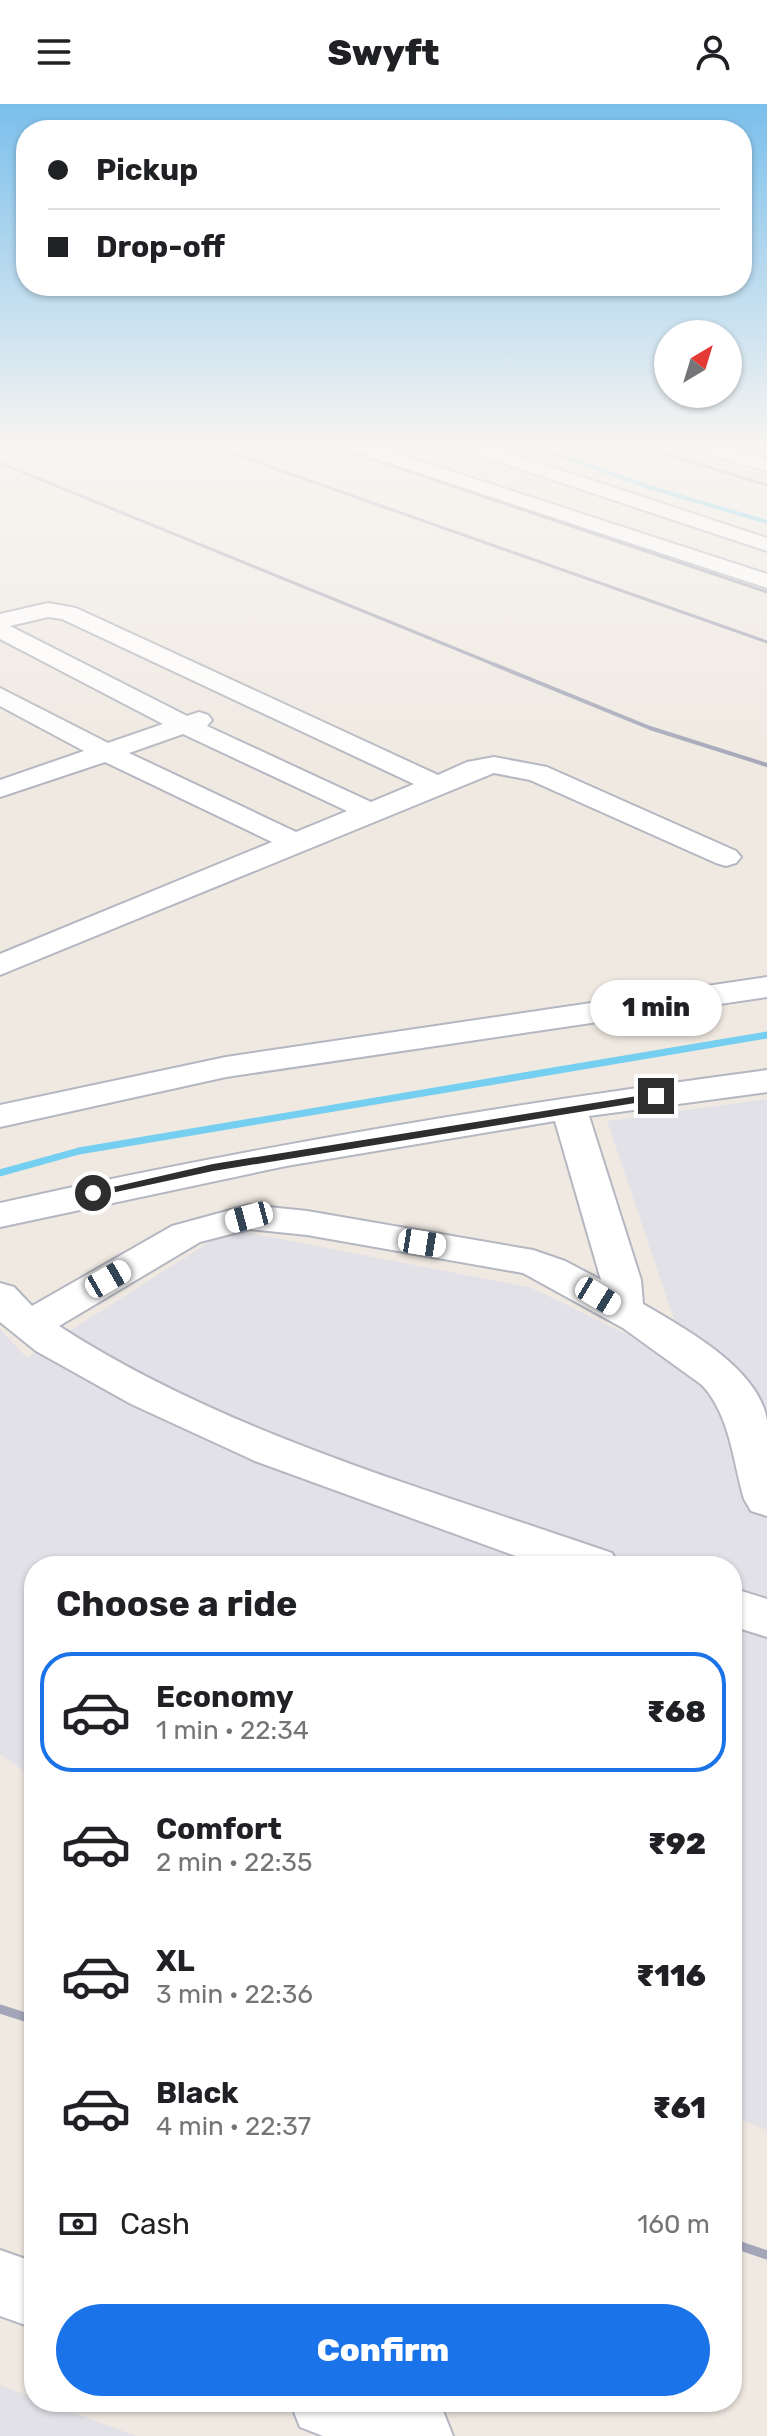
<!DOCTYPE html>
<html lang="en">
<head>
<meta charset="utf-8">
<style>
  :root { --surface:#fff; --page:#f2f2f2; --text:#202124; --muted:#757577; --line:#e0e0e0; --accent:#1a73e8 }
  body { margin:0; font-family:Rubik,sans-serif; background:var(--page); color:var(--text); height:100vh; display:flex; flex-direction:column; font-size:30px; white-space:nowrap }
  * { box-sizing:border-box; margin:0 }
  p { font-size:26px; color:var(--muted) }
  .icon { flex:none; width:44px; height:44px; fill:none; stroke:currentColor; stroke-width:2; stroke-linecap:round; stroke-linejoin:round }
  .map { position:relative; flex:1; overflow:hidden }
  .side { position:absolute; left:24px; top:1452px; width:718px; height:856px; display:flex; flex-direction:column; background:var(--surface); border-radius:32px; box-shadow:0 2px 6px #0004 }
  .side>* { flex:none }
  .banner { position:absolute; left:16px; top:16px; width:736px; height:176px; border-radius:32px; box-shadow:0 2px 6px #0004; display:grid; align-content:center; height:176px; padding:0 32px; background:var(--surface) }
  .needle { width:52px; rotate:38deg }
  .tools { position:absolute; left:654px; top:216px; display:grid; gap:16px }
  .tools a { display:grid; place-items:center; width:88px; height:88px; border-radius:50%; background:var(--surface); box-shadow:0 2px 6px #0004; font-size:40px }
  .end { position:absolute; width:36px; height:36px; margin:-18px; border:10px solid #2e2e2e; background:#fff; box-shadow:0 0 0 4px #fff }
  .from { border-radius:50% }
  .bubble { position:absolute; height:56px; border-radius:28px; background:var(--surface); box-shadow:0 2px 6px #0004; font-size:26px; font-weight:800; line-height:56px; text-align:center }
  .car { position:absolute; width:24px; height:48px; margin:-24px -12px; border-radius:10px; box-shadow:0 0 6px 2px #0007; background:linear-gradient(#fff 24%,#345 0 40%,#fff 0 76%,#345 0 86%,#fff 0) }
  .banner b { display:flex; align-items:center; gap:28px; height:76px; font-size:30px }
  .banner b+b { border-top:2px solid var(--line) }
  .banner i { width:20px; height:20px; background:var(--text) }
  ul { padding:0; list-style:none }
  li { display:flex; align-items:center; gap:24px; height:120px; margin:0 16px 12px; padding:0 16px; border:4px solid transparent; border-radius:32px }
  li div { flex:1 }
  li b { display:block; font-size:30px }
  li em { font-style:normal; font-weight:800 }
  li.current { border-color:var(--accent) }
  li>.icon { width:72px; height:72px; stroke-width:1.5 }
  h2 { padding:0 32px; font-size:36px; line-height:96px }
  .pay { display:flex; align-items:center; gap:20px; height:88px; padding:0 32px; font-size:30px }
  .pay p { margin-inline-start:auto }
  .action { display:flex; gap:16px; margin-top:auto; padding:16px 32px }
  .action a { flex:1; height:92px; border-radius:48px; background:var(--accent); color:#fff; font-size:32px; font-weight:800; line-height:92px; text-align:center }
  header { display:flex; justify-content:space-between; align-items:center; height:104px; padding:0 32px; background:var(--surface); font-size:36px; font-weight:800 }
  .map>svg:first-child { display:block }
  .industrial { fill:#e3e1e8 }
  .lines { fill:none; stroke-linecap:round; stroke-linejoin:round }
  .stream-far1 { stroke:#75cff0; stroke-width:4 }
  .stream { stroke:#75cff0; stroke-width:7 }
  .minor-casing { stroke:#b4b7c1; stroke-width:4 }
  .minor { fill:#fff; fill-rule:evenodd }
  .rail-far2 { stroke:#a3a6b8; stroke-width:3 }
  .rail-far1 { stroke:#a3a6b8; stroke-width:4 }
  .rail { stroke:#a3a6b8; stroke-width:9 }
  .route { fill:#2e2e2e }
</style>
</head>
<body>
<header><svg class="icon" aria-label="menu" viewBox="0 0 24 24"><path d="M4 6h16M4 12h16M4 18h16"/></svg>Swyft<svg class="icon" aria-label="person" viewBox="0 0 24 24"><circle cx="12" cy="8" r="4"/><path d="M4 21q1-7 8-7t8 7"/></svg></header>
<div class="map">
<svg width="767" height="2332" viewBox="0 0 767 2332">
  <rect width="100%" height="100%" fill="#efe9e1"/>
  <path class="industrial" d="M 767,995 L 767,2026 L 732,2012 L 732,1462 L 34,1462 L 34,1674 L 0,1650 L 0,1225 L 27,1254 L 230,1125 L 532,1184 L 632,1233 L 675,1218 L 607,1017 Z
    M 0,2281 L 34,2294 L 34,2298 L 45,2298 L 136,2332 L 0,2332 Z"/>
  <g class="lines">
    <path class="stream-far1" d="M 536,343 L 649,383 L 767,418"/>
    <path class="stream" d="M 0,1069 L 79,1047 L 767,931"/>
    <defs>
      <path id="minor" d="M 350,343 L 377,343 L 767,470 L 767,484 L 352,347 Z
        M 464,343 L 491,343 L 767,434 L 767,447 L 466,347 Z
        M 696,343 L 725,343 L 767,355 L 767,367 L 698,347 Z
        M 48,499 L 76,504 L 438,671 L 467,658 L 494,653 L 547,663 L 736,747 L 741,753 L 736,759 L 726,762 L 716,759 L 530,676 L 494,669 L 0,871 L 0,850 L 272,738 L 105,658 L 0,693 L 0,676 L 84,647 L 0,602 L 0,584 L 108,639 L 163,620 L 0,535 L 0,510 ZM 48,513 L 62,515 L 414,680 L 371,698 L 207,622 L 212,616 L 208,611 L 199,608 L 187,612 L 10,522 ZM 183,630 L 347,707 L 296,728 L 129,649 Z
        M 767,873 L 767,893 L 226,973 L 0,1023 L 0,1001 L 226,953 Z
        M 767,966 L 767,988 L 589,1012 L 641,1176 L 643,1200 C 684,1224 760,1265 767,1317 C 767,1347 767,1381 767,1412 L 751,1407 L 744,1395 C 733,1357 730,1311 702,1281 L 623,1224 L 523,1169 L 307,1131 L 250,1125 L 200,1138 L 59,1222 C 226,1330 425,1384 612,1449 L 619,1462 L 543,1462 L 255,1357 L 131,1300 L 36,1247 L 0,1218 L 0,1179 L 14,1183 L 32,1202 L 172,1122 L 249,1101 L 307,1107 L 533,1146 L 565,1157 L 601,1176 L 555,1017 L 286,1062 L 0,1123 L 0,1099 C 254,1042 509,1000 767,966 Z
        M 732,1484 L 767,1495 L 767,1533 L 732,1522 Z
        M 0,2146 L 34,2158 L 34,2224 L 0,2212 Z
        M 290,2298 L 421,2298 L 443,2307 L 453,2332 L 323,2332 L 300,2323 Z"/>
    </defs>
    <use href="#minor" class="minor-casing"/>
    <use href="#minor" class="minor"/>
    <path class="rail-far2" d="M 214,343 L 767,538
      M 337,343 L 767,488
      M 643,343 L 767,381
      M 0,359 L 498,562"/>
    <path class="rail-far1" d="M 493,560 L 650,624 L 767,661"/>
    <path class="rail" d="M 0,1905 L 34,1916
      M 732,2139 L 767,2151"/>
  </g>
  <linearGradient id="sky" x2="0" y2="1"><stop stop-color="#7abfeb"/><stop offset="0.51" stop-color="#f8f5f2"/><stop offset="1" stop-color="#f8f5f2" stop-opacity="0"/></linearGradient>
  <rect width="767" height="669" fill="url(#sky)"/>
  <path class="route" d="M 656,989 L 660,990 L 660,995 L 213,1067 L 93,1093 L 87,1089 L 213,1060 Z"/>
</svg>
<div class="tools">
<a><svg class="needle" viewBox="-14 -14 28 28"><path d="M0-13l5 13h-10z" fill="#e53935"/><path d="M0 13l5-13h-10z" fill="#757577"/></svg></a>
</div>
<i class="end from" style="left:93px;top:1089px"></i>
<i class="end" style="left:656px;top:992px"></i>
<div class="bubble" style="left:590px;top:876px;width:132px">1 min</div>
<i class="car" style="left:249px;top:1113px;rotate:255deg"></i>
<i class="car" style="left:422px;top:1139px;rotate:99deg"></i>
<i class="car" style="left:108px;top:1175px;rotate:60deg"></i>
<i class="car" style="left:598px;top:1192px;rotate:121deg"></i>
<div class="banner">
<b><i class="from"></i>Pickup</b>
<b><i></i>Drop-off</b>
</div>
<section class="side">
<h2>Choose a ride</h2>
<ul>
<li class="current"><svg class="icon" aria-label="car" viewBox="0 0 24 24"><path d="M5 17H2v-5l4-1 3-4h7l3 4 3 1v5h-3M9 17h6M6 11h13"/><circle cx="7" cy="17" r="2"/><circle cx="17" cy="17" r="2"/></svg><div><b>Economy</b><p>1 min · 22:34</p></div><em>₹68</em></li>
<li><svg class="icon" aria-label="car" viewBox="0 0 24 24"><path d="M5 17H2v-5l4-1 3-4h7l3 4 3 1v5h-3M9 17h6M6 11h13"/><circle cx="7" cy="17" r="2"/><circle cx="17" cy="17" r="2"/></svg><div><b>Comfort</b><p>2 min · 22:35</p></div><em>₹92</em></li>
<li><svg class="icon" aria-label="car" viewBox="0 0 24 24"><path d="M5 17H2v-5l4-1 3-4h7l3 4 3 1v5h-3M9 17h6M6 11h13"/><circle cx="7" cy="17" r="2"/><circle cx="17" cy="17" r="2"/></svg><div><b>XL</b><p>3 min · 22:36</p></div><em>₹116</em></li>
<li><svg class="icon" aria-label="car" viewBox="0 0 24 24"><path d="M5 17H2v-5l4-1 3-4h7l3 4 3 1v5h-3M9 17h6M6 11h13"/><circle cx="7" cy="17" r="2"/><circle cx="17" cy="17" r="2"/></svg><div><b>Black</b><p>4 min · 22:37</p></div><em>₹61</em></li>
</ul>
<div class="pay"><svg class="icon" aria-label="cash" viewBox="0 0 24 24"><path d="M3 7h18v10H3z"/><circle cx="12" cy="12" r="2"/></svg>Cash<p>160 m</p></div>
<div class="action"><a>Confirm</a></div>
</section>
</div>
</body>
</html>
